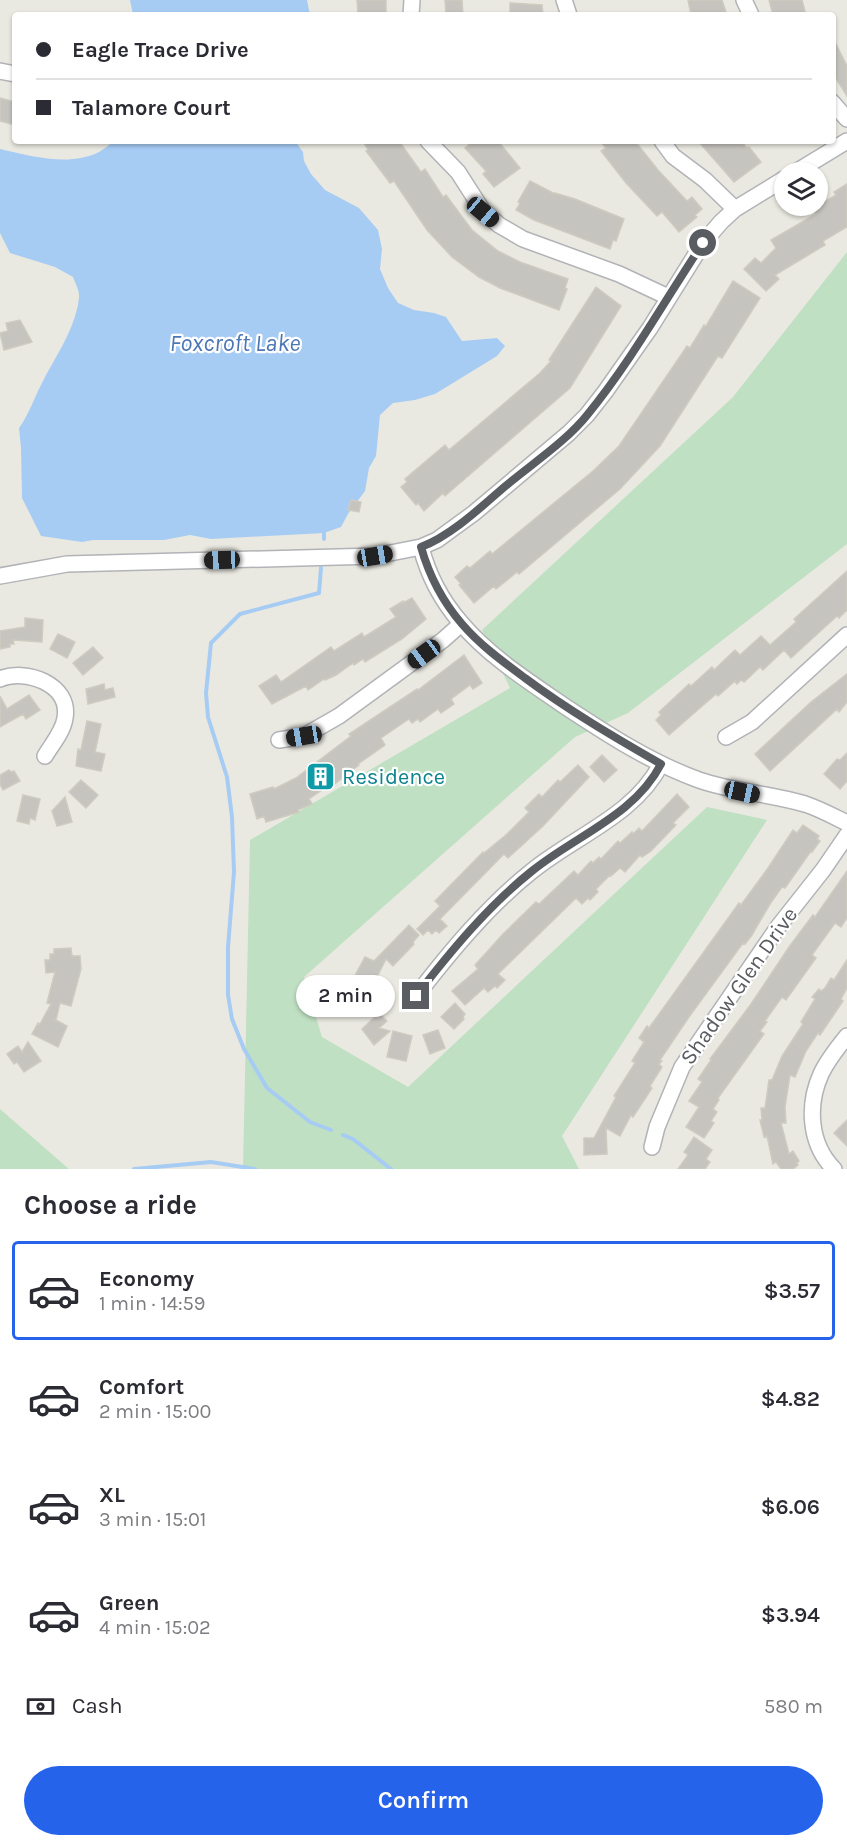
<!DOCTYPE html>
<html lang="en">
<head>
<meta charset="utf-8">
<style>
  :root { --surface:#fff; --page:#f7f7f7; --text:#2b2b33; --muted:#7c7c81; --line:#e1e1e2; --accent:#2563eb }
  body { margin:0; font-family:Karla,sans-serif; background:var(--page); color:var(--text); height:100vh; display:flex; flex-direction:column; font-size:22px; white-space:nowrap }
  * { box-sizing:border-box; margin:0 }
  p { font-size:20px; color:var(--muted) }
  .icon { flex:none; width:33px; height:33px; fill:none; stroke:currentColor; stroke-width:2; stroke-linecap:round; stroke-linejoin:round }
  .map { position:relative; height:1169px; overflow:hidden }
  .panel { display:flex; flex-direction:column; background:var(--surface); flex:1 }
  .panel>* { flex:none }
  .banner { position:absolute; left:12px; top:12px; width:824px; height:132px; border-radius:6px; box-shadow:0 2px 4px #0004; display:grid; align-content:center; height:132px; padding:0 24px; background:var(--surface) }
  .controls { position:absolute; left:774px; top:162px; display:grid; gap:12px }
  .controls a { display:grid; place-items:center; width:54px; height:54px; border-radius:50%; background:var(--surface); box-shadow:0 2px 4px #0004; font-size:30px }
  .end { position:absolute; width:27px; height:27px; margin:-14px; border:8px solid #595c60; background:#fff; box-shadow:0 0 0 3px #fff }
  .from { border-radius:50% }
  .bubble { position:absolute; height:42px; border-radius:21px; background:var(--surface); box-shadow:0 2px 4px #0004; font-size:20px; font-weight:600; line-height:42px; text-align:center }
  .car { position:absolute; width:18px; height:36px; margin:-18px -9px; border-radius:8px; box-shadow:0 0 4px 2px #0007; background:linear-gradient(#222 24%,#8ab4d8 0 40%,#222 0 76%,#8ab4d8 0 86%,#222 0) }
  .banner b { display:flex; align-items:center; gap:21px; height:57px; font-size:22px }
  .banner b+b { border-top:2px solid var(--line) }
  .banner i { width:15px; height:15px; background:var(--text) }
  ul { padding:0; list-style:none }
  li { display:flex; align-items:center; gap:18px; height:99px; margin:0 12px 9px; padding:0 12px; border:3px solid transparent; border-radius:6px }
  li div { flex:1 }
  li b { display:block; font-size:22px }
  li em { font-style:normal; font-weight:600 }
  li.active { border-color:var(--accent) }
  li>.icon { width:54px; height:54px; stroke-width:1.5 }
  h2 { padding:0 24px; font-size:27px; line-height:72px }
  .pay { display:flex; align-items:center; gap:15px; height:66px; padding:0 24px; font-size:22px }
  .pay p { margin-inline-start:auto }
  .button { display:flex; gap:12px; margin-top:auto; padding:12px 24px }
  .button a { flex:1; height:69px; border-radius:36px; background:var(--accent); color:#fff; font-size:24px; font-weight:600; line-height:69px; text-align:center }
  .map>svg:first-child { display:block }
  .green { fill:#bfe0c2 }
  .water { fill:#a7ccf4 }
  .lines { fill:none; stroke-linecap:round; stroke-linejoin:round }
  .stream { stroke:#a7ccf4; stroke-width:4 }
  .building { fill:#c6c4be; stroke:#cecbc0; stroke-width:1.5 }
  .minor-casing { stroke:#b1b3b7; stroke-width:18 }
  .minor { stroke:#fff; stroke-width:15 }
  .route { stroke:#595c60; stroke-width:8 }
  .labels { text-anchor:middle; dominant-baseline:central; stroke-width:4.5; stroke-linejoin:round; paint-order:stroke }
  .culture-label { font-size:22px; fill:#0d838f; stroke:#fff; text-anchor:start }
  .street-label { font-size:22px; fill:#595c60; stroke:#fff }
  .water-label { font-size:24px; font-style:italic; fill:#4d77b4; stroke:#fff }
</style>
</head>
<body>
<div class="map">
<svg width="847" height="1169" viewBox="0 0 847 1169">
  <rect width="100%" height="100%" fill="#eae9e1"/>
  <path class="green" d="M 847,252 L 847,544 L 628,713 L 575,737 L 304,977 L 322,1037 L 408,1087 L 707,807 L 767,820 L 562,1136 L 579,1169 L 243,1169 L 250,840 L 510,688 L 482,630 L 733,397 Z
    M 0,1109 L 69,1169 L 0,1169 Z"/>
  <path class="water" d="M 130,0 L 307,0 L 310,15 L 133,15 Z
    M 114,141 L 295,141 L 303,152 L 304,161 L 311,174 L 325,190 L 359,208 L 378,230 L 382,249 L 380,269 L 388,288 L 398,303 L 414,310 L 434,313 L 446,317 L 462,341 L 497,338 L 505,346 L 497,356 L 435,394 L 415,400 L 393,403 L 380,415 L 376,456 L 369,468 L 365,491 L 348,514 L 341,527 L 324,533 L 211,539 L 190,535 L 164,540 L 93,540 L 82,542 L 41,536 L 22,498 L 21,448 L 19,428 C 29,414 34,398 42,383 C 56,355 75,330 79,298 C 80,291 75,283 73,277 L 55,267 L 10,253 L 0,233 L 0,149 C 31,156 69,167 99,152 C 104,149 109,145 114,141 Z"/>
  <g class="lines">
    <path class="stream" d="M 324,539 L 324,533
      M 321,568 L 319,593 L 240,614 L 211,643 L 206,693 L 208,717 L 227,777 L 232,817 L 234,872 L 228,947 L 228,995 L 232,1019 L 244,1049 L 267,1088 L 310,1122 L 331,1130
      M 343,1135 L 353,1139 L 391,1169
      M 134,1169 L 211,1162 L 255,1169"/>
  </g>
  <path class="building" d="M 357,0 L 386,0 L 386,15 L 358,15 Z
    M 445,0 L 462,0 L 463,15 L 446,15 Z
    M 688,0 L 722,0 L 727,15 L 691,15 Z
    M 769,0 L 802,0 L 806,15 L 773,15 Z
    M 510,3 L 542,5 L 543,15 L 510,15 Z
    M 832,36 L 847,66 L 847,96 L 832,72 Z
    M 0,98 L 15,102 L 15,125 L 0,121 Z
    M 363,141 L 399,141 L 421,172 L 425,169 L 443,197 L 446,195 L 472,230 L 498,251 L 520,262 L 568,279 L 565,288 L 567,289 L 559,310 L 500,288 L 479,277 L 452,257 L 427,230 L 394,181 L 390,183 L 366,151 L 368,150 Z
    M 473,141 L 498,141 L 520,168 L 494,187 L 483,174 L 486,171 L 465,148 Z
    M 600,141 L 635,141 L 658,170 L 687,201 L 692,197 L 702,209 L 695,215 L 697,217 L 679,232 L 662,212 L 657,216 L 626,183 L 601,151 L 606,148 Z
    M 698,141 L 741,141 L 747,148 L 749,147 L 761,162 L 734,182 Z
    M 530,181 L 555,194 L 555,193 L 575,199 L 624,219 L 616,241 L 613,240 L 610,249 L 534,220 L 516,210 L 520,203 L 518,202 Z
    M 847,184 L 847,227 L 823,241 L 825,245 L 775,275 L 779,279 L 766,291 L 744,269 L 755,258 L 761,263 L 776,248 L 771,240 L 816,214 L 813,209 L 836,195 L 834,192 Z
    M 733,281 L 760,298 L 722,358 L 718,356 L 660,446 L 620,489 L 519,574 L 517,572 L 496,589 L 494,586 L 474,603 L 459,585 L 461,584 L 455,577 L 467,566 L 470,568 L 490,551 L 492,554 L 593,471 L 619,446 L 687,346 L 690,348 L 704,325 L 706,326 Z
    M 596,287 L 621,306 L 570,388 L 445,496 L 443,493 L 424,511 L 418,503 L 416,505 L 401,487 L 407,482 L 405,479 L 445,445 L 449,450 L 540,373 L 551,361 L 549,360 Z
    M 20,320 L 32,342 L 4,350 L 0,333 L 8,331 L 6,323 Z
    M 351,500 L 361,502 L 359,512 L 348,510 Z
    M 847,571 L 847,610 L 839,618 L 837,616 L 791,658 L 784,650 L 763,670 L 760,667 L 744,682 L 741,680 L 737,684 L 735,681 L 718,696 L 716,694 L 669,735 L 656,720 L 661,715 L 659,712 L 689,684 L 691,686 L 712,667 L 714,670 L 735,650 L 740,655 L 761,636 L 770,645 L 796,622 L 794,619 Z
    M 412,598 L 426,619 L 402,639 L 365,662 L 363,659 L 354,665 L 353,663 L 336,675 L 325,680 L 324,679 L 308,690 L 306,686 L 272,704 L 259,686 L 276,675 L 281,682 L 331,647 L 334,651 L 362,633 L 364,637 L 396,617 L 390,609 L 403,601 L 403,603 Z
    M 25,618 L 43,620 L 42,642 L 13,640 L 14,644 L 10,644 L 10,647 L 0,649 L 0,631 L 25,627 Z
    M 58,634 L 75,642 L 67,658 L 50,649 Z
    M 93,647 L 103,658 L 83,675 L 73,663 Z
    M 464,655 L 482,683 L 473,689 L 470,685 L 451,699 L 454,704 L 441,713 L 438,709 L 420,722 L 418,719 L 412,723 L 409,719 L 381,738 L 385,745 L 358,764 L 359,765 L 327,790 L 325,788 L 309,799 L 312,804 L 298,810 L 299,812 L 266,822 L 264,816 L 257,819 L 250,794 L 273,787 L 274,789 L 296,778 L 351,736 L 349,734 L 417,689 L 418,690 Z
    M 847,674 L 847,702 L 839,712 L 837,709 L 770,771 L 755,754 L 811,702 Z
    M 104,684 L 105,690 L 113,688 L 115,697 L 88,704 L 86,689 Z
    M 29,695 L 40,710 L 26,719 L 23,714 L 0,727 L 0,696 L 7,709 Z
    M 87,721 L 101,724 L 95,752 L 105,754 L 101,771 L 76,766 L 78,749 L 81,750 Z
    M 847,753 L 847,781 L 840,789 L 824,774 L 837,759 L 840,760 Z
    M 602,755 L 617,770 L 604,782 L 590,767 Z
    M 578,765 L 589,777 L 543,826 L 508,858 L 504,854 L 440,919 L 447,926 L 439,933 L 436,930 L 432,934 L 428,930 L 423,935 L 417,929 L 440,906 L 435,901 L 483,852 L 484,853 L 507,834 L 529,812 L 525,808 L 539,794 L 542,797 L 558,780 L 560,782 Z
    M 9,770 L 11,772 L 14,771 L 20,781 L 3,790 L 0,784 L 0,775 Z
    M 81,780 L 98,795 L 86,808 L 69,792 Z
    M 677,794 L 689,807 L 673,823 L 676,825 L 651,851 L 642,857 L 640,855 L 625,872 L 620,868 L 611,876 L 610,875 L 596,889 L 598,892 L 590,900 L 588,898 L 582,904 L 576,898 L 498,974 L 505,980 L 497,988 L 495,986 L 488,992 L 484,988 L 465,1005 L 452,991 L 478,969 L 475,965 L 503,934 L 536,902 L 539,904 L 574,871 L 578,875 L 591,861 L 593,863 L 599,857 L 601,859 L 618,841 L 620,843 L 632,832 L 633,834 L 639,828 L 642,831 Z
    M 23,795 L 40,799 L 35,820 L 30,818 L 29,824 L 17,821 Z
    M 65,797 L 72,822 L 57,826 L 52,811 Z
    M 803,825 L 819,836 L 817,839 L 820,841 L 812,852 L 811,851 L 785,888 L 782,887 L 770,904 L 752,935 L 745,944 L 743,943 L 689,1017 L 660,1060 L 662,1061 L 659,1064 L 662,1067 L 650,1086 L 652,1088 L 633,1117 L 631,1115 L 620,1136 L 606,1128 L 607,1154 L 584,1155 L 584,1138 L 594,1138 L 616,1097 L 614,1096 L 635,1063 L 632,1061 L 644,1042 L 639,1038 L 647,1026 L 649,1028 L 739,903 L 741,905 L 768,868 L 793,830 L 797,833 Z
    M 847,871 L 847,918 L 841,927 L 835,923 L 812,955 L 816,958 L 786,1000 L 782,997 L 765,1021 L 767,1022 L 760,1031 L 764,1034 L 718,1098 L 719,1100 L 713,1109 L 717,1112 L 711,1121 L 714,1123 L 704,1138 L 686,1127 L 699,1107 L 689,1101 L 702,1082 L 698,1079 L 711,1060 L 710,1059 L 751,1004 L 789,947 L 813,915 L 815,917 Z
    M 409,925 L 419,935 L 413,942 L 414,944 L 393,966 L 386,959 L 369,993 L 366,992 L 364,1000 L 345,996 L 349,981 L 352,981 L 365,957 L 374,961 Z
    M 71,948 L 72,956 L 80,956 L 81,969 L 71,1006 L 60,1003 L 56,1020 L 67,1026 L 58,1047 L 32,1034 L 38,1023 L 40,1024 L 51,1004 L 47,1003 L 55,972 L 46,973 L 45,960 L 50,960 L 50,954 L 54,954 L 54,949 Z
    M 847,960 L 847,988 L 841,999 L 843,1001 L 820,1035 L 818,1033 L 806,1051 L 795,1077 L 790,1075 L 785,1107 L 786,1123 L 781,1123 L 789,1154 L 793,1151 L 799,1161 L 797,1163 L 798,1165 L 793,1169 L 781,1169 L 776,1162 L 773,1164 L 767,1136 L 764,1137 L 760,1120 L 762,1120 L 761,1108 L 765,1108 L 769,1080 L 772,1080 L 782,1056 L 803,1024 L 801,1022 L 815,999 L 812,997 L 819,989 L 821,991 L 825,988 L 831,978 L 834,980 Z
    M 455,1003 L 465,1014 L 463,1017 L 464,1019 L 454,1029 L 441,1017 Z
    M 379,1013 L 387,1021 L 379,1028 L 390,1031 L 374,1045 L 362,1029 Z
    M 438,1030 L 445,1048 L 430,1054 L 423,1035 Z
    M 393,1031 L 412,1036 L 406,1061 L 387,1057 Z
    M 28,1042 L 41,1061 L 24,1072 L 17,1062 L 14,1064 L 7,1054 L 18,1046 L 22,1052 Z
    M 847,1120 L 847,1146 L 834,1133 Z
    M 694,1137 L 712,1150 L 706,1159 L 710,1162 L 705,1169 L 678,1169 L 688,1155 L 684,1152 Z"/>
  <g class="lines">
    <defs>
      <path id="minor" d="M 564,0 L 569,15
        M 744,0 L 751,15
        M 411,15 L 412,0
        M 0,71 L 15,74
        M 832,102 L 847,119
        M 428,141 L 458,172 L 483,211 L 499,225 L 523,239 L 619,274 L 668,297
        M 662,141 L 673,156 L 705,180 L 735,209
        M 796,172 L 847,141
        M 421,547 C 428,575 442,601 461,623 C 488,655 525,679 560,703 C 604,732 649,762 699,780 C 734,792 771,794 805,804 C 820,809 833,816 847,823
        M 0,576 L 67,564 L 375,556 L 421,547 L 437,540 L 474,513 L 569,433 L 587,415 L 605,392 L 650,328 L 703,243 L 721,222 L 735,209 L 784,179
        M 0,679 C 25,668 71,684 65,718 C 63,732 52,744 45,756
        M 726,737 L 752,722 L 847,635
        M 279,740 L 304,736 L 339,716 L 443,640 L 461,624
        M 416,996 C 450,952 488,906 532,871 C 575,836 635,815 661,764
        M 652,1147 L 657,1127 L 682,1067 L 778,927 L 823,870 L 847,835
        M 834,1169 C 809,1144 807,1105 821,1074 C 827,1061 838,1047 847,1036"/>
    </defs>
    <use href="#minor" class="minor-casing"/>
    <use href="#minor" class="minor"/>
  </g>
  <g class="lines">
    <path class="route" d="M 416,996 C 450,952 488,906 532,871 C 575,836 635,815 661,764 C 614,737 568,710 525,678 C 502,661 480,645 462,624 C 443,602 429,575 421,547 C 450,536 479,509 502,489 C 530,465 566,442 588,414 C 632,360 665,300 703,243"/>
  </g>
  <defs>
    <symbol id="building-square" viewBox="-11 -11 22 22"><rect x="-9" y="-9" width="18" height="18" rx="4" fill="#0f9aa8" stroke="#fff"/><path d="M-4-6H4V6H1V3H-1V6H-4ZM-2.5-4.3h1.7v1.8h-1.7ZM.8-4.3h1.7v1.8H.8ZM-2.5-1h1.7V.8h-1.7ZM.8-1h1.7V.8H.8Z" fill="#fff"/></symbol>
  </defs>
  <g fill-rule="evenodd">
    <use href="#building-square" x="304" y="760" width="33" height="33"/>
  </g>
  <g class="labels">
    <g class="culture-label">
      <text x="342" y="777">Residence</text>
    </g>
    <g class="street-label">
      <text transform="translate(739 986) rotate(-55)">Shadow Glen Drive</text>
    </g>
    <g class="water-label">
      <text x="235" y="343">Foxcroft Lake</text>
    </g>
  </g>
</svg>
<div class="controls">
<a><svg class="icon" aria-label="layers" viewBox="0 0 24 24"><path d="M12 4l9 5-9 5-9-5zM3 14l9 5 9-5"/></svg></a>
</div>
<i class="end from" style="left:703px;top:243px"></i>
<i class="end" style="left:416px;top:996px"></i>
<div class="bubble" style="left:296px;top:975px;width:99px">2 min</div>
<i class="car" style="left:483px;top:212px;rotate:130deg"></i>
<i class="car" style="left:375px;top:556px;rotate:80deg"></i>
<i class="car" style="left:222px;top:560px;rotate:268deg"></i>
<i class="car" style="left:424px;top:654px;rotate:234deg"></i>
<i class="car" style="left:304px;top:736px;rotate:261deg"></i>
<i class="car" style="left:742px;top:792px;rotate:102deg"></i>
<div class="banner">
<b><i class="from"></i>Eagle Trace Drive</b>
<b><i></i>Talamore Court</b>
</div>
</div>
<section class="panel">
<h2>Choose a ride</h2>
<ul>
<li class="active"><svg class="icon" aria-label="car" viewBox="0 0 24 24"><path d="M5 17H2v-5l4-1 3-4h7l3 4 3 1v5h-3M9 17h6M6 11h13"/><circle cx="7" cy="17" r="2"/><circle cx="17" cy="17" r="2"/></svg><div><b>Economy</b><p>1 min · 14:59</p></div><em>$3.57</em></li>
<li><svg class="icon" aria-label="car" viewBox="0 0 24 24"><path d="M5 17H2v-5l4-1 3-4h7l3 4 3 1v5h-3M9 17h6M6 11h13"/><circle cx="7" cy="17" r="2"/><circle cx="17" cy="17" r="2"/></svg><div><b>Comfort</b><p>2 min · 15:00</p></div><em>$4.82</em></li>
<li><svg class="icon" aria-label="car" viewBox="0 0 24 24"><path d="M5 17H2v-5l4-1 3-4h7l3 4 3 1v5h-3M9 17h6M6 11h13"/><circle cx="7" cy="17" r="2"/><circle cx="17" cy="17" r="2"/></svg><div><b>XL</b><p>3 min · 15:01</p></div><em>$6.06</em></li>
<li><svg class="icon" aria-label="car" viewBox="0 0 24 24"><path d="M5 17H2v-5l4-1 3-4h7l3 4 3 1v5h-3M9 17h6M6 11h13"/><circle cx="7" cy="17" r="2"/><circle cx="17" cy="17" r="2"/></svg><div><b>Green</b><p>4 min · 15:02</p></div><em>$3.94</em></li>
</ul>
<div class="pay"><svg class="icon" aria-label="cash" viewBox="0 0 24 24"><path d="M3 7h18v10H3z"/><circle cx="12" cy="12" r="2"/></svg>Cash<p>580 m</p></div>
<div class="button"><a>Confirm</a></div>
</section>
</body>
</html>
